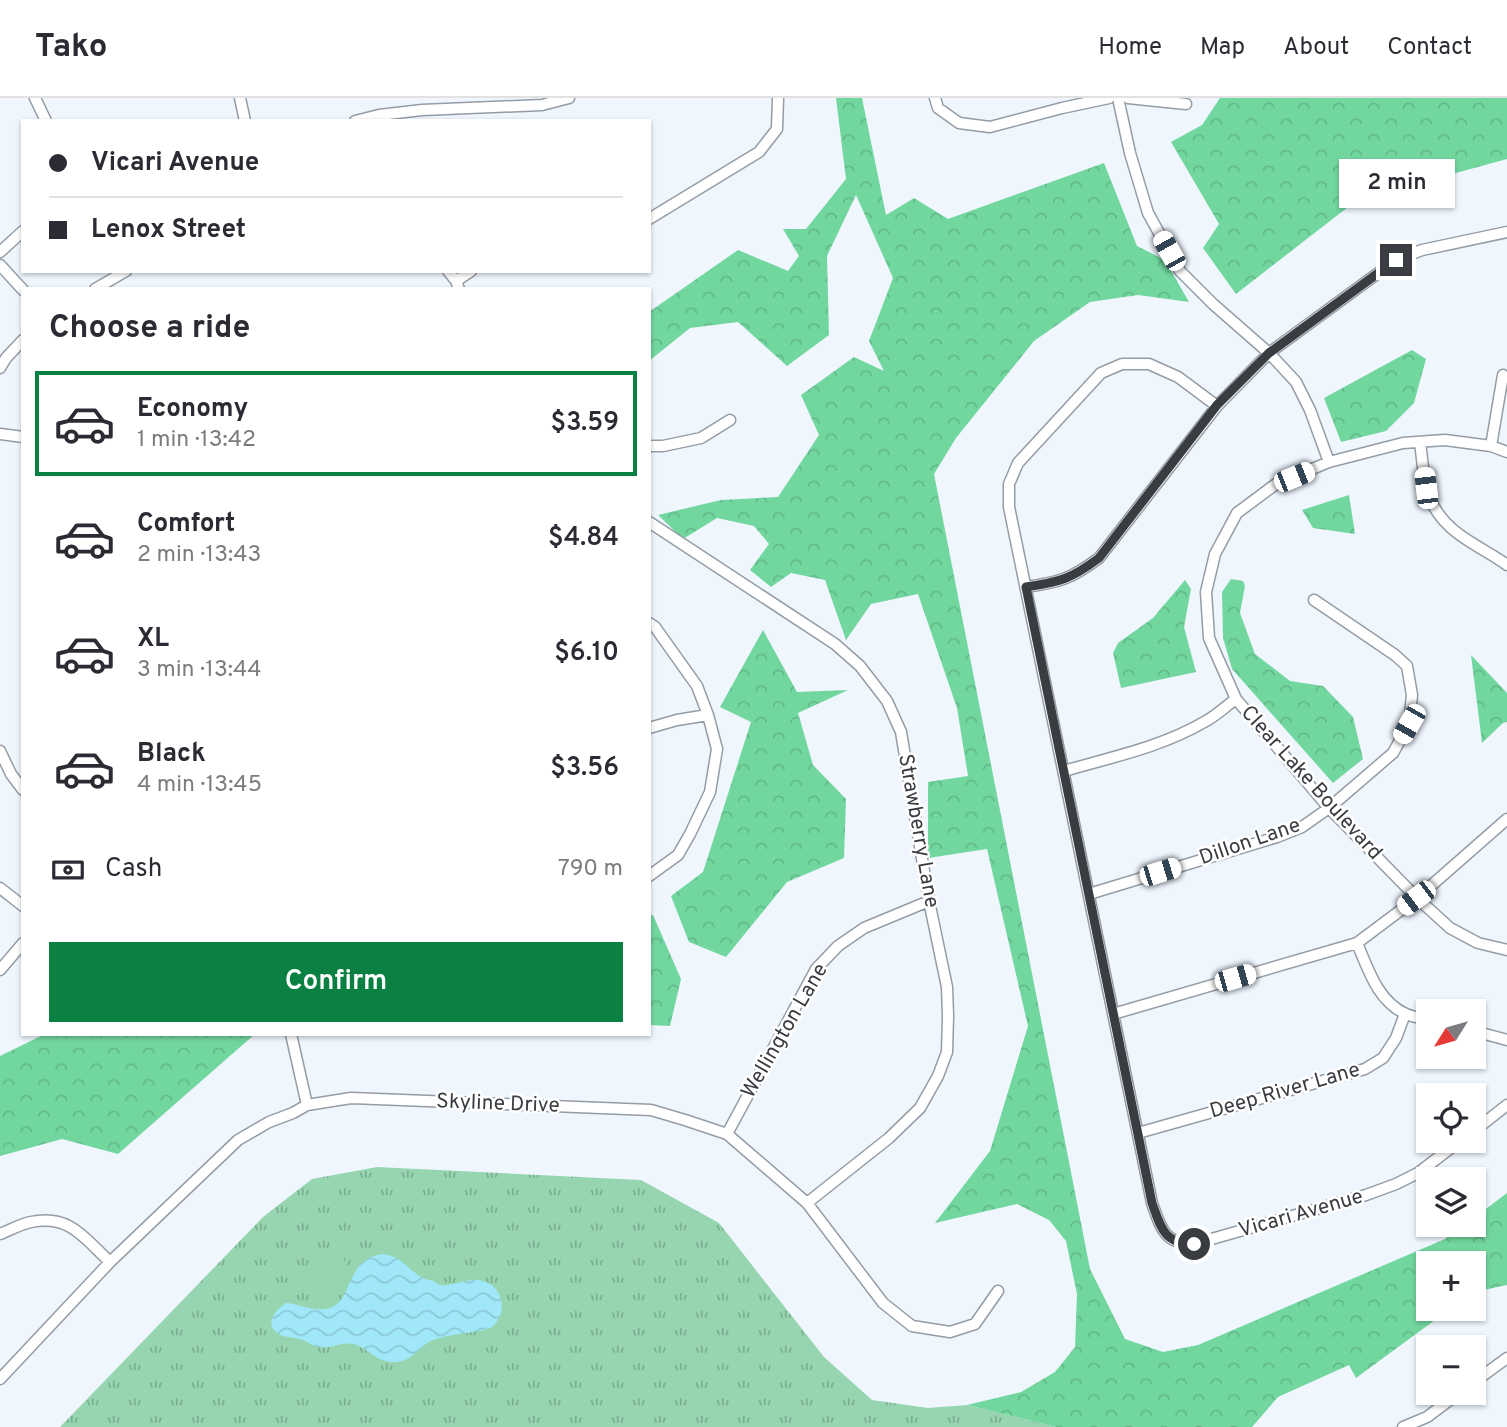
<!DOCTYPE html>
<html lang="en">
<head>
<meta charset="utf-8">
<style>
  :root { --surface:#fff; --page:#f7f7f7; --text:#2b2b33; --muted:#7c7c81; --line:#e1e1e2; --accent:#0b8043 }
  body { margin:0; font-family:Overpass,sans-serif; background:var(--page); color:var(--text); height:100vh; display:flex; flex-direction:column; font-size:26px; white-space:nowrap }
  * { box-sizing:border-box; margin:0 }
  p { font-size:23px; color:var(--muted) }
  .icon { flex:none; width:38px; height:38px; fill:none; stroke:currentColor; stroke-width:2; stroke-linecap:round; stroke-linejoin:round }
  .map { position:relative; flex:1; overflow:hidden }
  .panel { position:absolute; left:21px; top:189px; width:630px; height:749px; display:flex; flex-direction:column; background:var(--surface); border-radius:0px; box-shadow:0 2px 5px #0004 }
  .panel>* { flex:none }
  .guide { position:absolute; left:21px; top:21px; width:630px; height:154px; border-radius:0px; box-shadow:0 2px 5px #0004; display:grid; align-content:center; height:154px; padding:0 28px; background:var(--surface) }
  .needle { width:46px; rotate:233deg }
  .tools { position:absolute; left:1416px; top:901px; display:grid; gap:14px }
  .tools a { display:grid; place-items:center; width:70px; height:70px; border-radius:0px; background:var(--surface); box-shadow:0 2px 5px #0004; font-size:35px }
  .end { position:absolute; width:32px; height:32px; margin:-16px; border:9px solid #393c40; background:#fff; box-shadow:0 0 0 4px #fff }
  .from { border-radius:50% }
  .bubble { position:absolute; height:49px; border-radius:0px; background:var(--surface); box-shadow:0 2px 5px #0004; font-size:23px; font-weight:600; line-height:49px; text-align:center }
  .car { position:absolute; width:21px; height:42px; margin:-21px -10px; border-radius:9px; box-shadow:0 0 5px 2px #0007; background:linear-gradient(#fff 24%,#345 0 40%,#fff 0 76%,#345 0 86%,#fff 0) }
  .guide b { display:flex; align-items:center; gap:24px; height:66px; font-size:26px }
  .guide b+b { border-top:2px solid var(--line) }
  .guide i { width:18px; height:18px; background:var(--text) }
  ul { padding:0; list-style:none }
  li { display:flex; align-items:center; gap:21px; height:105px; margin:0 14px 10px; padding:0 14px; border:4px solid transparent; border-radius:0px }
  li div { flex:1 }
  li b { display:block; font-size:26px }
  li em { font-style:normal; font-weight:600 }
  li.active { border-color:var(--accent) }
  li>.icon { width:63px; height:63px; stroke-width:1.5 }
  h2 { padding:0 28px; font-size:32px; line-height:84px }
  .pay { display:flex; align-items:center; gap:18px; height:77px; padding:0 28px; font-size:26px }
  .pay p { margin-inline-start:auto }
  .primary-button { display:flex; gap:14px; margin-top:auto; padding:14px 28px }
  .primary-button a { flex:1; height:80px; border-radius:0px; background:var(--accent); color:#fff; font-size:28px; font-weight:600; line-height:80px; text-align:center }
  header { display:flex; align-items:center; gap:42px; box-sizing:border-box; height:98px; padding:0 35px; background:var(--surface); border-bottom:2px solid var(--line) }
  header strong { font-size:33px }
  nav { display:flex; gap:38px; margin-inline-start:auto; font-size:24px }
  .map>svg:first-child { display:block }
  .grass { fill:url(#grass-tufts) }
  .forest { fill:url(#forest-crowns) }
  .garden { fill:#97d5b0 }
  .water { fill:url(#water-waves) }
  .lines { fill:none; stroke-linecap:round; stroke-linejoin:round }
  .street-casing { stroke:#949ca5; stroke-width:13 }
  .street { stroke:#fff; stroke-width:10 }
  .route { stroke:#393c40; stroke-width:9 }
  .labels { text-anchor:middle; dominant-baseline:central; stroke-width:5; stroke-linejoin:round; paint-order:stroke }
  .street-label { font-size:21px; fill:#393c40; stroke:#fff }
</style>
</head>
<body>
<header>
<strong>Tako</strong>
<nav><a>Home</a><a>Map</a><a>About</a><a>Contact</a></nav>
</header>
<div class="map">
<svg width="1507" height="1329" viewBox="0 0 1507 1329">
  <defs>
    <pattern id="grass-tufts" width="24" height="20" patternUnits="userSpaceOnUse" patternTransform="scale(1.75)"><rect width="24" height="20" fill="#97d5b0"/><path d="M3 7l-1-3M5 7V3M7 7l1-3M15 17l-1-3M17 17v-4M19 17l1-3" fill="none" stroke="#7cae91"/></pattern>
    <pattern id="forest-crowns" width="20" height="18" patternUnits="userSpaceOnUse" patternTransform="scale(1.75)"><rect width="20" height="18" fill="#72d79f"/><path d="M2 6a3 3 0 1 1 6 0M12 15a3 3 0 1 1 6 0" fill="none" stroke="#63b98a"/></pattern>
    <pattern id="water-waves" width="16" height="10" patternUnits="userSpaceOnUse" patternTransform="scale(1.75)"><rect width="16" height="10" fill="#a0e8f9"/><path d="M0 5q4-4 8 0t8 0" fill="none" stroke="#8bc8d6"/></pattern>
  </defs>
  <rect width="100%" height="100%" fill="#eff6fe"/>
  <path class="grass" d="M 377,1069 L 641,1082 L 719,1125 L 824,1259 L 872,1302 L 928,1310 L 967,1307 L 1056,1329 L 60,1329 L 263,1119 L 312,1081 Z"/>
  <path class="forest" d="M 836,0 L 862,0 L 886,117 L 914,100 L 948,121 L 1104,65 L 1137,148 L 1165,162 L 1189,204 L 1138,197 L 1090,204 L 1034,243 L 956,340 L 934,376 L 1090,1171 L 1125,1241 L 1163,1254 L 1198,1247 L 1445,1141 L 1464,1127 L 1474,1127 L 1474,1120 L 1507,1095 L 1507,1187 L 1474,1194 L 1474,1166 L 1428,1166 L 1428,1211 L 1450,1211 L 1356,1280 L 1349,1267 L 1278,1299 L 1252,1329 L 1056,1329 L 967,1307 L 1021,1294 L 1055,1274 L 1075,1249 L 1077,1196 L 1066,1143 L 1049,1122 L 1017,1106 L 935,1125 L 990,1053 L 1028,928 L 987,751 L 928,760 L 928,684 L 968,678 L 957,610 L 918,496 L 871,506 L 846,542 L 825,482 L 791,475 L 771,489 L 750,472 L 769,446 L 754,428 L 717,420 L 683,441 L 658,417 L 721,402 L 778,399 L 819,337 L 801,297 L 854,259 L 884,273 L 869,243 L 893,180 L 856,97 L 827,158 L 829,237 L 787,268 L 738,224 L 690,230 L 649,263 L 649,214 L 738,152 L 788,173 L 799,158 L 783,131 L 806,131 L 846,81 Z
    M 1220,0 L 1507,0 L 1507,61 L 1357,102 L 1236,196 L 1203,150 L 1219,126 L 1171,44 L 1202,27 Z
    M 1412,252 L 1426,261 L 1414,305 L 1386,333 L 1341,344 L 1324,300 Z
    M 1349,397 L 1355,436 L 1313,430 L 1302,412 Z
    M 1231,481 L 1243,483 L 1245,488 L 1240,515 L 1255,556 L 1290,583 L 1323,588 L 1353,619 L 1363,661 L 1333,685 L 1232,571 L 1223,540 L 1222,494 Z
    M 1185,482 L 1191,491 L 1184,529 L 1196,574 L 1121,590 L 1113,555 L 1118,545 L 1153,520 Z
    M 763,532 L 797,594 L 848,592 L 798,615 L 813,667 L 846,701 L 844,760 L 787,784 L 726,859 L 689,844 L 671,798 L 703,774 L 751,624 L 720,609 Z
    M 1471,557 L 1507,595 L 1507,624 L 1503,625 L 1482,645 Z
    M 653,817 L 681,881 L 670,928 L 649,927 L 649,818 Z
    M 45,936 L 255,936 L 118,1056 L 62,1041 L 0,1058 L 0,958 Z"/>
  <path class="garden" d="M 317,1156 L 327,1160 L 342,1160 L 346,1164 L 345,1172 L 333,1184 L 326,1199 L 322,1202 L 315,1200 L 313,1196 L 313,1180 L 309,1167 L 310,1160 Z"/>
  <path class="water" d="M 383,1156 C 403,1158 409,1174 425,1181 C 432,1184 428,1180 435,1184 C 437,1185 438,1187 440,1187 C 447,1189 467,1181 477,1182 C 503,1184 510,1214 491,1230 C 472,1236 452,1235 433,1242 C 420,1247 413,1263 397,1264 C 375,1265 370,1251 354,1246 C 341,1243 329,1252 317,1249 C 312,1248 307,1243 303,1242 C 295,1239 283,1240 277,1235 C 264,1224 276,1212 286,1205 C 299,1206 312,1213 325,1211 C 355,1208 343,1160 383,1156 Z"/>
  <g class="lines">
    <defs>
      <path id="street" d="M 35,0 L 46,23
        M 240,0 L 245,23
        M 935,0 L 938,10 L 959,25 L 990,29 L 1062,10 L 1109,0
        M 1118,0 L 1130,55 L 1148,115 L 1180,173 L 1213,206 L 1269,255 L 1296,284 L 1310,312 L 1329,364
        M 1128,0 L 1186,6
        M 355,23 L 379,17 L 422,12 L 542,7 L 569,0
        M 649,121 L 759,54 L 777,31 L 778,0
        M 0,154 L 23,133
        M 0,167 L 23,192
        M 448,173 L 456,183 L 459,191
        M 456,183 L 471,173
        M 95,191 L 126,173
        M 0,270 L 6,260 L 23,242
        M 1217,308 L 1178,279 L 1149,266 L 1122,266 L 1101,275 L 1018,365 L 1009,386 L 1009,409 L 1152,1105 C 1161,1130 1164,1146 1194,1146 L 1366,1097 L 1396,1086 L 1418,1075 L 1460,1043
        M 0,336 L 23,339
        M 1420,344 C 1425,384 1424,411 1460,437 C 1475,448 1492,456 1507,467
        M 649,348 L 663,348 L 701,340 L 730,322
        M 1491,348 L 1503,277
        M 1507,354 L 1491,348 L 1445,342 L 1403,345 L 1329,364 L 1276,386 L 1237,415 L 1215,456 L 1206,494 L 1209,540 L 1236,601 L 1329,710 L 1417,800 L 1450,830 L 1478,845 L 1507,852
        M 649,424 L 835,546 L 860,568 L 887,603 L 901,634 L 929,803 L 947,889 L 948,918 L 947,954 L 938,978 L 920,1010 L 889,1040 L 807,1105
        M 1026,489 C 1060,484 1071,481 1099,460 L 1217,308 L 1269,255 L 1396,162 L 1422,152 L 1507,134
        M 649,525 L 655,529 L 697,588 L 708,617 L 717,651 L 710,694 L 690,736 L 678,757 L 649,778
        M 649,630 L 677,622 L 708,617
        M 0,653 L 11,676 L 23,692
        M 1064,673 C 1112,659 1162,649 1206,623 C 1217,617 1226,608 1236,601
        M 0,790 L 23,808
        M 1089,796 L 1277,739 L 1302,729 L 1329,710 L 1393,655 L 1409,626 L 1412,597 L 1407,568 L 1395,557 L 1314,502
        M 1357,845 C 1368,871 1378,904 1406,916 C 1413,919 1421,920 1428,922
        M 0,872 L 23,845
        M 1113,916 L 1357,845 L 1417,800 L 1507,721
        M 1474,933 L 1507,942
        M 291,936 L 307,1007
        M 1474,1033 L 1507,1007
        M 1138,1035 L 1365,971 L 1383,960 L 1396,940 L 1405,916
        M 727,1036 L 816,871 L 838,848 L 864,830 L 929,803
        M 0,1136 C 10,1132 21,1126 31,1124 C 70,1116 84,1140 110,1164
        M 0,1281 L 110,1164 L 238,1042 L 269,1024 L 293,1015 L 307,1007 L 351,1000 L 651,1012 L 685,1022 L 727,1036 L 807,1105 L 883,1205 L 912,1228 L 950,1234 L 975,1226 L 998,1193
        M 1474,1284 L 1507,1260
        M 1403,1329 L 1427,1319 L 1459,1295"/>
    </defs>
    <use href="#street" class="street-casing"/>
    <use href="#street" class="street"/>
  </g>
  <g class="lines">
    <path class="route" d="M 1194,1146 C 1164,1146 1161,1130 1152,1105 L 1026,489 C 1060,484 1071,481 1099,460 L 1217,307 L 1269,255 L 1396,162"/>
  </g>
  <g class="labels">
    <g class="street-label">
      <text transform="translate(1311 685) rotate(48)">Clear Lake Boulevard</text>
      <text transform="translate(918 733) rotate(80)">Strawberry Lane</text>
      <text transform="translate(1250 744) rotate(-19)">Dillon Lane</text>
      <text transform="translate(785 933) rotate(-60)">Wellington Lane</text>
      <text transform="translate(1285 993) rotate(-16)">Deep River Lane</text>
      <text transform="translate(498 1006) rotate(2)">Skyline Drive</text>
      <text transform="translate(1301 1116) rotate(-16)">Vicari Avenue</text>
    </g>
  </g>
</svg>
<div class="tools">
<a><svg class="needle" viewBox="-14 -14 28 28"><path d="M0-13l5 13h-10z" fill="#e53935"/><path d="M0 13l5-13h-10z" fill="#7c7c81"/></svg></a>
<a><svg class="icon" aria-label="locate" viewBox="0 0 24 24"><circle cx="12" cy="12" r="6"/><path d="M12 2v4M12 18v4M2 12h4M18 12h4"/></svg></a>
<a><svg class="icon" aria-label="layers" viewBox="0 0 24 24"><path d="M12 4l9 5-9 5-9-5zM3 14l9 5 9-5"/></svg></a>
<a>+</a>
<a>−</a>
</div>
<i class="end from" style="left:1194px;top:1146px"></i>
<i class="end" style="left:1396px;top:162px"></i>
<div class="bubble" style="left:1339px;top:61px;width:116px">2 min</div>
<i class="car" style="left:1169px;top:153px;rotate:331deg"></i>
<i class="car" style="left:1294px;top:379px;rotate:68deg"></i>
<i class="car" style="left:1426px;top:390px;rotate:353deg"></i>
<i class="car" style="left:1409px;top:626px;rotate:210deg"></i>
<i class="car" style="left:1160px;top:774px;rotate:73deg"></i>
<i class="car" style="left:1416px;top:800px;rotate:233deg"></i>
<i class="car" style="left:1235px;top:880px;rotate:74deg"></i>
<div class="guide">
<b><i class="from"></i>Vicari Avenue</b>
<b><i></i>Lenox Street</b>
</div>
<section class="panel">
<h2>Choose a ride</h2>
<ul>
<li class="active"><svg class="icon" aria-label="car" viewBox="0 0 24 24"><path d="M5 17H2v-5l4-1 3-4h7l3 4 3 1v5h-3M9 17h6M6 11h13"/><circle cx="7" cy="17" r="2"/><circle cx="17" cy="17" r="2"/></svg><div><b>Economy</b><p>1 min · 13:42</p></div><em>$3.59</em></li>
<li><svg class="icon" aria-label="car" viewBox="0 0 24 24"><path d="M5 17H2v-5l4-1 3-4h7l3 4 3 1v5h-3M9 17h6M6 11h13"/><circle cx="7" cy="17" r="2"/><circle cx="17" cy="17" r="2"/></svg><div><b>Comfort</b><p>2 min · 13:43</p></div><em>$4.84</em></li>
<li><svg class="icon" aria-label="car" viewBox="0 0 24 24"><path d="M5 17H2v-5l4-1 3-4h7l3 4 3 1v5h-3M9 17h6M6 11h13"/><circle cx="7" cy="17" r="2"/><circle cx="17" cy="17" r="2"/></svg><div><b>XL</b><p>3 min · 13:44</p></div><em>$6.10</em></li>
<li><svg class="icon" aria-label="car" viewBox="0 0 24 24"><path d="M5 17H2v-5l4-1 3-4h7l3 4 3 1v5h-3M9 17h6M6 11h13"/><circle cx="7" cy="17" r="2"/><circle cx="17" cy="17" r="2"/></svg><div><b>Black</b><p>4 min · 13:45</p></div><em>$3.56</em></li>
</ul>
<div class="pay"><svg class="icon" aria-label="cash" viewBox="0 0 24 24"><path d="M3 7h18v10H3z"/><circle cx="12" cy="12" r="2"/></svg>Cash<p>790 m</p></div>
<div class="primary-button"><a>Confirm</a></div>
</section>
</div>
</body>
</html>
